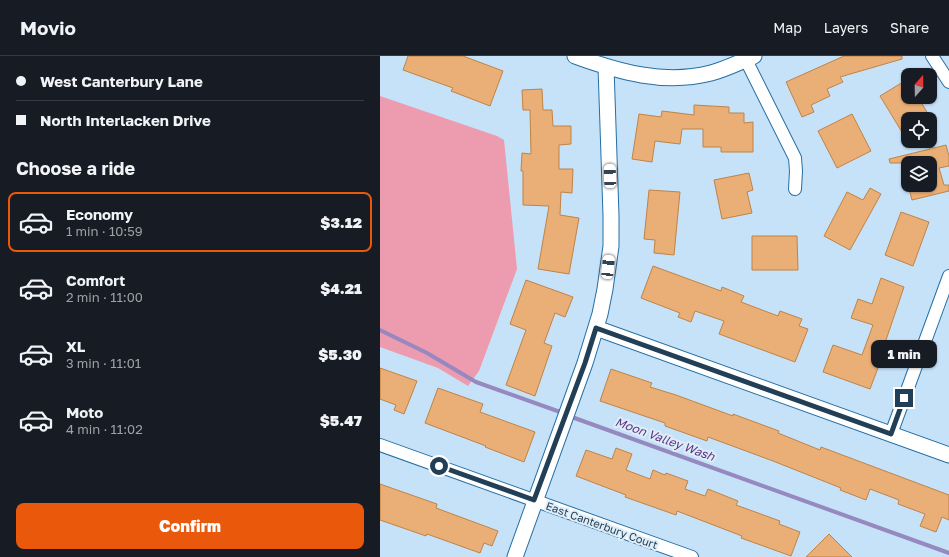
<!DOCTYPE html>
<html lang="en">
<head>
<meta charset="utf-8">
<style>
  :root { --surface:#171b24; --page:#242831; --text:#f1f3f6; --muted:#9ea1a6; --line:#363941; --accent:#ea580c }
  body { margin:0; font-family:"Golos Text",sans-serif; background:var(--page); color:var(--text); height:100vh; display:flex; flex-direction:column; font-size:15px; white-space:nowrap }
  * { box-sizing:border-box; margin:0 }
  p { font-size:13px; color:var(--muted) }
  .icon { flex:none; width:22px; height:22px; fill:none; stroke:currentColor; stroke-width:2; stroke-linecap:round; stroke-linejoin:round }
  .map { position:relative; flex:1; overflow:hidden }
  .sheet { display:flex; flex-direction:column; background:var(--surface); width:380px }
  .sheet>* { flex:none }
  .top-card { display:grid; align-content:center; height:88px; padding:0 16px; background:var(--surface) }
  .needle { width:26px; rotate:20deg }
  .fabs { position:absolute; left:521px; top:12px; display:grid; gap:8px }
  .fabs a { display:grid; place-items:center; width:36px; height:36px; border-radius:8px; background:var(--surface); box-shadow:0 1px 3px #0004; font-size:20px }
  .end { position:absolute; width:18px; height:18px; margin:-9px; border:5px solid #213f56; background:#fff; box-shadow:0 0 0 2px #fff }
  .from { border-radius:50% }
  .bubble { position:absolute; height:28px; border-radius:8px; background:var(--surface); box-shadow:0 1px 3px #0004; font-size:13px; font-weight:800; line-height:28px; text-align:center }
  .car { position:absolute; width:12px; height:24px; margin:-12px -6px; border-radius:5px; box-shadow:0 0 3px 1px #0007; background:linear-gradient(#fff 24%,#345 0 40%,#fff 0 76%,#345 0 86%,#fff 0) }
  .top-card b { display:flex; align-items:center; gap:14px; height:38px; font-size:15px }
  .top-card b+b { border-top:1px solid var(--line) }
  .top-card i { width:10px; height:10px; background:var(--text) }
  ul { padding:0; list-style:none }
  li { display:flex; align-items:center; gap:12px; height:60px; margin:0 8px 6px; padding:0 8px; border:2px solid transparent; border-radius:8px }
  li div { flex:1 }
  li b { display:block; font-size:15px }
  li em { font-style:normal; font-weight:800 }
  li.active { border-color:var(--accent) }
  li>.icon { width:36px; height:36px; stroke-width:1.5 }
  h2 { padding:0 16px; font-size:18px; line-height:48px }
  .cta { display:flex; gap:8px; margin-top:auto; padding:8px 16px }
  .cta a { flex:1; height:46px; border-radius:8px; background:var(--accent); color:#fff; font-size:16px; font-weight:800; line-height:46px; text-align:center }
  header { display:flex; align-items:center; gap:24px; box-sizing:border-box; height:56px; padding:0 20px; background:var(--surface); border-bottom:1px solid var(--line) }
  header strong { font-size:19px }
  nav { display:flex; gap:22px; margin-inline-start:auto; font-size:14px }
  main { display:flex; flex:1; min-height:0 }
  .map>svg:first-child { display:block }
  .green { fill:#ed9baf }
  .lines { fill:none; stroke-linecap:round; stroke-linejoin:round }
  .stream { stroke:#9589c0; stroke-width:4 }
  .building { fill:#eaaf77; stroke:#c08345 }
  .minor-casing { stroke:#266fa3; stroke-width:14 }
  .tertiary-casing { stroke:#266fa3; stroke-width:17 }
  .minor { stroke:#fff; stroke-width:12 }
  .tertiary { stroke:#fff; stroke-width:15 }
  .route { stroke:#213f56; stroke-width:5 }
  .labels { text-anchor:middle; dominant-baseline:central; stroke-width:4; stroke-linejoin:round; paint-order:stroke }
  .street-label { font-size:11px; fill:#213f56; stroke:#dfedf9 }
  .water-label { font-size:12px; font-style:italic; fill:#5b3483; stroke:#dfedf9 }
</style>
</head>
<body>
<header>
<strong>Movio</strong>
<nav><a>Map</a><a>Layers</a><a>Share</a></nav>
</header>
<main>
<section class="sheet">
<div class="top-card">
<b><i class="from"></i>West Canterbury Lane</b>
<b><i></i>North Interlacken Drive</b>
</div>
<h2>Choose a ride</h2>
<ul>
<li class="active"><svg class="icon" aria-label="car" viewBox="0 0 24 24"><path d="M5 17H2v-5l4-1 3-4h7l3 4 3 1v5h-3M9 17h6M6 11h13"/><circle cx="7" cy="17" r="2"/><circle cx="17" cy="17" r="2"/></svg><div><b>Economy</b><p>1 min · 10:59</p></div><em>$3.12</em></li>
<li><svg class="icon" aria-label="car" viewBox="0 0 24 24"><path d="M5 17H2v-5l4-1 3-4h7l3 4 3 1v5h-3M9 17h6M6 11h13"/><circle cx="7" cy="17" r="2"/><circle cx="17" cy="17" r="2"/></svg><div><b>Comfort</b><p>2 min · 11:00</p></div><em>$4.21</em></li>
<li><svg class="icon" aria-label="car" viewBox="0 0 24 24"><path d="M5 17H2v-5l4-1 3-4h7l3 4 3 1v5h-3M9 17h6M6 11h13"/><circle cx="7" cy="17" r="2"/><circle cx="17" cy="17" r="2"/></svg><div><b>XL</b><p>3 min · 11:01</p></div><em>$5.30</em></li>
<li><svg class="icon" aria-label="car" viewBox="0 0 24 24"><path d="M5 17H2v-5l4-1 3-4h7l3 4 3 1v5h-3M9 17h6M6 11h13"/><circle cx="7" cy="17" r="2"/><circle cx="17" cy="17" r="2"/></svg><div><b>Moto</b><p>4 min · 11:02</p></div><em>$5.47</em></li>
</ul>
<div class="cta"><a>Confirm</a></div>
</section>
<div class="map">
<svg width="569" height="501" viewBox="0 0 569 501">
  <rect width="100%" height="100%" fill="#c6e2f9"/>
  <path class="green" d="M 0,40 L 117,80 L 124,84 L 137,213 L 99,315 L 88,330 L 58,312 L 0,291 Z"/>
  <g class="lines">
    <path class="stream" d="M 0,274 L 47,297 L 96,326 L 183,357
      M 189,360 L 569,497"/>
  </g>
  <path class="building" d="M 28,0 L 83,0 L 123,15 L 110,50 L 71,35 L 73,32 L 23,14 Z
    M 464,0 L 522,0 L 522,3 L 460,21 L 463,26 L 447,33 L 450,40 L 431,49 L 434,56 L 422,61 L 406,26 Z
    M 528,23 L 528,41 L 538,41 L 551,63 L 528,63 L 528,86 L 500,40 Z
    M 162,33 L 163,54 L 172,54 L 173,70 L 191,70 L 191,88 L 179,89 L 179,113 L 193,113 L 192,137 L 181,136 L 180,159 L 199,162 L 189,218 L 158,213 L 169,150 L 143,149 L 143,115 L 141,115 L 142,97 L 151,98 L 150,54 L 143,54 L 142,34 Z
    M 314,49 L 349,51 L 349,57 L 364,57 L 364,67 L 373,66 L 373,96 L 341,96 L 341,91 L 323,91 L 323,73 L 302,73 L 300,88 L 275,85 L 272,106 L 252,103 L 259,58 L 281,61 L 282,55 L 314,59 Z
    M 472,58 L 491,95 L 457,112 L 438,75 Z
    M 566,89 L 569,100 L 569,110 L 559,112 L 564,129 L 569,129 L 569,135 L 532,144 L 528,129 L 550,129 L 550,107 L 510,107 L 509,103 L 550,93 L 550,91 L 554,92 Z
    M 369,117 L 373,134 L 367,136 L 372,157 L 342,163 L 334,124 Z
    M 490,132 L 501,138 L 470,194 L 444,180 L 467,136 L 483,144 Z
    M 269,134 L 300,136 L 294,199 L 274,197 L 275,184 L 264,183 Z
    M 521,156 L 549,166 L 533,210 L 505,199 Z
    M 372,180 L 417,180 L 418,214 L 372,214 Z
    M 273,210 L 341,235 L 342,231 L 364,240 L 361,246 L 398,260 L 400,255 L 422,263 L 419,270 L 428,273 L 415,306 L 339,278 L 344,265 L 315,255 L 311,266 L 298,261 L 300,257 L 261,242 Z
    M 501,222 L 524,231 L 505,287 L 507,288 L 490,333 L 443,316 L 453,289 L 482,299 L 493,269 L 471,262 L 478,243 L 492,248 Z
    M 146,224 L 193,241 L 185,261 L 175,257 L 164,287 L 172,290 L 155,340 L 126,329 L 146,274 L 130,268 Z
    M 0,312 L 37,325 L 24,358 L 14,354 L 16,349 L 0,343 Z
    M 231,313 L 272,327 L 270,331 L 296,339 L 353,360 L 353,358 L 399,375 L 398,377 L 440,394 L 441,391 L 569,439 L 569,464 L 562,461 L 556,476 L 540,470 L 545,458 L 518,448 L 519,444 L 490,433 L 486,444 L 460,434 L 461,432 L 393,405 L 328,381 L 327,385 L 285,370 L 285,367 L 220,345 Z
    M 58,332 L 103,348 L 100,356 L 155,376 L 144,406 L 105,391 L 106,390 L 45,367 Z
    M 236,392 L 252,398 L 246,414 L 270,423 L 273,414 L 285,419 L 286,417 L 308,425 L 305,433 L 325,440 L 328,433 L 358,445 L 356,449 L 400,465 L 399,468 L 420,476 L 411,500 L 361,482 L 362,480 L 297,455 L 296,459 L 245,441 L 246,439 L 196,420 L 206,394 L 232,403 Z
    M 0,428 L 57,448 L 56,452 L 118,475 L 112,490 L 104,487 L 100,497 L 47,478 L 46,480 L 0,464 Z
    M 449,478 L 472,501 L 426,501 Z"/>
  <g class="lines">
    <defs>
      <path id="minor" d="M 552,0 L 569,26
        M 366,4 L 415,102 L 416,115 L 415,133
        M 511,378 L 569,220
        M 0,389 L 312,501"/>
      <path id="tertiary" d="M 195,0 C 239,16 284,29 331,17 C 346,13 360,6 374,0
        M 216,272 L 569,399
        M 135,501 L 205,307 L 220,258 L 225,233 L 231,190 L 231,160 L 226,11"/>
    </defs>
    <use href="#minor" class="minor-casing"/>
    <use href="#tertiary" class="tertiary-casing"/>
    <use href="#minor" class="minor"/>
    <use href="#tertiary" class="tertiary"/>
  </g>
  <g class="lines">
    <path class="route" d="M 59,410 L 154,444 L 205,307 L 216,272 L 511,378 L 524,342"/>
  </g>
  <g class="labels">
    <g class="street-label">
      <text transform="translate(222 469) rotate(20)">East Canterbury Court</text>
    </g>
    <g class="water-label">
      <text transform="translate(285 383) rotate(20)">Moon Valley Wash</text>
    </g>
  </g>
</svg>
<div class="fabs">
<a><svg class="needle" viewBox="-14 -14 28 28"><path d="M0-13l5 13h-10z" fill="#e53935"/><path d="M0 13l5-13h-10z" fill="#9ea1a6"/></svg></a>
<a><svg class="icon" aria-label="locate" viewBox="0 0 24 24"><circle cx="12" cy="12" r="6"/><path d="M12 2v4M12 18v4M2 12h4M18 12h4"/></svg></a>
<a><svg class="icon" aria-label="layers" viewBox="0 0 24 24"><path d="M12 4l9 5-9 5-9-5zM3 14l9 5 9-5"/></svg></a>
</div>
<i class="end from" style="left:59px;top:410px"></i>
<i class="end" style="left:524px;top:342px"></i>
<div class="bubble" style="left:491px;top:284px;width:66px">1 min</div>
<i class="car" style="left:230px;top:120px;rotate:358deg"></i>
<i class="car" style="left:228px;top:211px;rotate:6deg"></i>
</div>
</main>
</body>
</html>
